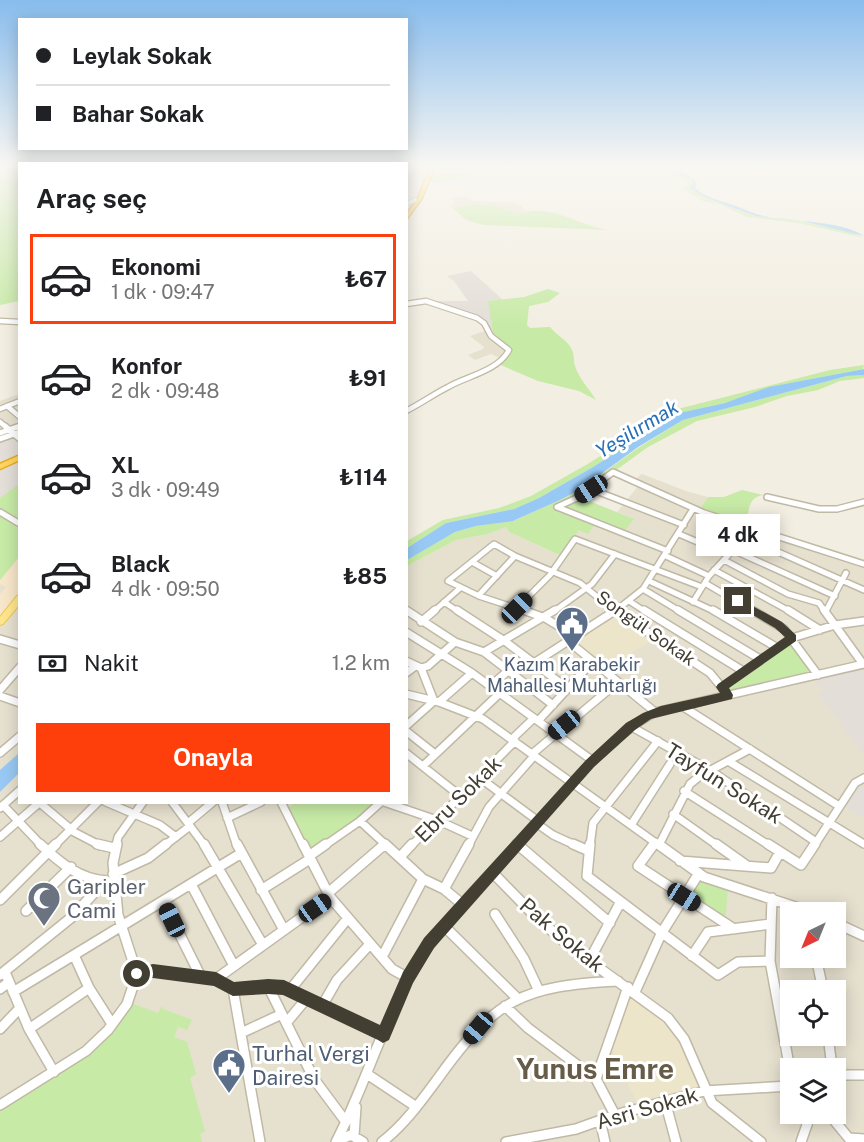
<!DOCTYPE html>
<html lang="tr">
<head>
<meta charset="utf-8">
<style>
  :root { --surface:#fff; --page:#f6f6f6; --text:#202124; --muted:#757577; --line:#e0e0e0; --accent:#ff3f0b }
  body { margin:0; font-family:"Public Sans",sans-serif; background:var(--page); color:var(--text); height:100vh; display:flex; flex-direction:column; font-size:22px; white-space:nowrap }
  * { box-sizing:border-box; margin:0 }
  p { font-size:20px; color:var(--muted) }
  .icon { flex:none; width:33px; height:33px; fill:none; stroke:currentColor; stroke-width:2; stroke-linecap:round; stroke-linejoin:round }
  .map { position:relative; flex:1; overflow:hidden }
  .sheet { position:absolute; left:18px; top:162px; width:390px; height:642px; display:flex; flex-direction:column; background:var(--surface); border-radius:0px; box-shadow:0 3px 15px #0003 }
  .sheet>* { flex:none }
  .guide { position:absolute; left:18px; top:18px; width:390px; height:132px; border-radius:0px; box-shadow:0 3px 15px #0003; display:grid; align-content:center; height:132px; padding:0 18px; background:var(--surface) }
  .needle { width:39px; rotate:223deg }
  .fabs { position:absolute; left:780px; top:902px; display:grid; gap:12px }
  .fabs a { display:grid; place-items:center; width:66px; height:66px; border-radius:0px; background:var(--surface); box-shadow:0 3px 15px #0003; font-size:30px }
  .end { position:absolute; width:27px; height:27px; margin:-14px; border:8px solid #433e32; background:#fff; box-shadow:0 0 0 3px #fff }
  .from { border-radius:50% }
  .bubble { position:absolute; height:42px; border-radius:0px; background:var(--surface); box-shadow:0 3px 15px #0003; font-size:20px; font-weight:700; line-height:42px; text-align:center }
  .car { position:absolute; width:18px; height:36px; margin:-18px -9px; border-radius:8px; box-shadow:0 0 4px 2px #0007; background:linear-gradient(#222 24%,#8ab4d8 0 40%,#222 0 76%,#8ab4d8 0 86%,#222 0) }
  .guide b { display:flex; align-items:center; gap:21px; height:57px; font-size:22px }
  .guide b+b { border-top:2px solid var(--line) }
  .guide i { width:15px; height:15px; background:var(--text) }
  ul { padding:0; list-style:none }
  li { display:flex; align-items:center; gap:18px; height:90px; margin:0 12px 9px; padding:0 6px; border:3px solid transparent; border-radius:0px }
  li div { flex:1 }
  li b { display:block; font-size:22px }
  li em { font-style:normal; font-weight:700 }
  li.selected { border-color:var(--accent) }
  li>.icon { width:54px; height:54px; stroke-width:1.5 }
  h2 { padding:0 18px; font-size:27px; line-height:72px }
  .pay { display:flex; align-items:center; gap:15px; height:66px; padding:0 18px; font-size:22px }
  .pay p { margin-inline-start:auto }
  .primary-button { display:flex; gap:12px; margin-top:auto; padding:12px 18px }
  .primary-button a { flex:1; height:69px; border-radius:0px; background:var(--accent); color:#fff; font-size:24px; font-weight:700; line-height:69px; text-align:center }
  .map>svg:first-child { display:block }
  .residential { fill:#e6e0cf; fill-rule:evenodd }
  .commercial { fill:#f7e6c9 }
  .industrial { fill:#e3ded7 }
  .education { fill:#ece5ca }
  .green { fill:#c7eaa6 }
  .water { fill:#98c9f4 }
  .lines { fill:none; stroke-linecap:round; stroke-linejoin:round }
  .canal { stroke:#98c9f4; stroke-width:4.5 }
  .minor-far4-casing { stroke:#c0b9a6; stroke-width:5 }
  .minor-far3-casing { stroke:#c0b9a6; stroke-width:7 }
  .minor-far2-casing { stroke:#c0b9a6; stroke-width:8 }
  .minor-far1-casing { stroke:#c0b9a6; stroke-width:10 }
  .minor-casing { stroke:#c0b9a6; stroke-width:12 }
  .major-casing { stroke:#ebc856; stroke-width:2 }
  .highway-casing { stroke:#e7ac26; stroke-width:3 }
  .minor-far4 { stroke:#fff; stroke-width:4 }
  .minor-far3 { stroke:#fff; stroke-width:4.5 }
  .minor-far2 { stroke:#fff; stroke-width:5 }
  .minor-far1 { stroke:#fff; stroke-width:7 }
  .minor { stroke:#fff; stroke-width:9 }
  .major { fill:#ffe68d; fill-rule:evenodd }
  .highway { fill:#ffd45f; fill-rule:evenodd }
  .route { fill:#433e32 }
  .labels { text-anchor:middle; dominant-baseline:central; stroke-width:6; stroke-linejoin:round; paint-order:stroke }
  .street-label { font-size:18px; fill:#433e32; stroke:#fff }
  .service-label { font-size:18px; fill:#4e5e75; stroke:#fff }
  .water-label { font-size:20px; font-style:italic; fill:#256fb5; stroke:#fff }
  .near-street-label { font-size:21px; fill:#433e32; stroke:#fff }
  .near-worship-label { font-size:21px; fill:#5b616d; stroke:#fff; text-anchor:start }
  .near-service-label { font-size:21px; fill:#4e5e75; stroke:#fff; text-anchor:start }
  .near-district-label { font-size:28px; font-weight:bold; fill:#675c48; stroke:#fff }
</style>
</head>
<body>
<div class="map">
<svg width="864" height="1142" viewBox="0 0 864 1142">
  <rect width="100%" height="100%" fill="#f2eee1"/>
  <path class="residential" d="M 467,196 L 472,201 L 509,202 L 523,206 L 522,209 L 529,211 L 521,214 L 485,204 L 450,208 L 455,202 L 452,198 Z
    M 488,330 L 509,349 L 502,359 L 491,354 L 475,360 L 468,355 L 483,349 L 484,347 L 470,336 Z
    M 19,394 L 20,802 L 406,802 L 407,566 L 456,540 L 488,534 L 506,527 L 509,532 L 562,556 L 579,530 L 596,523 L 633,519 L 617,512 L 639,485 L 632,481 L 642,474 L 686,491 L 708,497 L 698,511 L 864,564 L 864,1142 L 0,1142 L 0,401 ZM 790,912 L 836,912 L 836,957 L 790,957 ZM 790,990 L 836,990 L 836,1035 L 790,1035 ZM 790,1068 L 836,1068 L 836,1113 L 790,1113 Z"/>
  <path class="commercial" d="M 19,557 L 19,598 L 0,622 L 0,594 L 6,587 L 0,584 L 0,580 Z"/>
  <path class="industrial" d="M 471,271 L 503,300 L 489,301 L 493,333 L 489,333 L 484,323 L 426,301 L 468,301 L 454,281 L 447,276 Z
    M 19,432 L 19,484 L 0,498 L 0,439 Z
    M 864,664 L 864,756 L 838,722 L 841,721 L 817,694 L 824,691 L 812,676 Z
    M 864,778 L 864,818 L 841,804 Z"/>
  <path class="education" d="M 615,614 L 653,639 L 608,669 L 575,643 Z
    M 628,987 L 674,1024 L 704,1091 L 639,1108 L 609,1042 Z"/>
  <path class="green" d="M 432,168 L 446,168 L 472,174 L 444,182 L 428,182 Z
    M 657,168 C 669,168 684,174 693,182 L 691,188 L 710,200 L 756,216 L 798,221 L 851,232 L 864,238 L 799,223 L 747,217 L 722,205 L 703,201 L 682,188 L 688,185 L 687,181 Z
    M 0,176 L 20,181 L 19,301 L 0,305 Z
    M 477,204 L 491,205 L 521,214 C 550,202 580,227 609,230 L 483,225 L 466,220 L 453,208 Z
    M 548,289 L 560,293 L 548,302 L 529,306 L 527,325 L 530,328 L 550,327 C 556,335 566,339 571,348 C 575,355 573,359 575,366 C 579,379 589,388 596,400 L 579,391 L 538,381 L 496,363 L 509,353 L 489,333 L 493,332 L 488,301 L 524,297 Z
    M 864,365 L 863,369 L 776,386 L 725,403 L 679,413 L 593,467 L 539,498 L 514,509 L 446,523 L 407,548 L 407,541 L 443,520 L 499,508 L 531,496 L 586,465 L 674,410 L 830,370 Z
    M 864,375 L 864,378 L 840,381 L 818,390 L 787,396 L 755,407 L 697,421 L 648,447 L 579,497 L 634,519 L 623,533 L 596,523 L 588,534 L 579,530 L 562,556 L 509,532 L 506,527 L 488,534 L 456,540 L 407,566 L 406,560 L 455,532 L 476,526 L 516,520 L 560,500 L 579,490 L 638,448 L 683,420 L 847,376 Z
    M 19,484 L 19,557 L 0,580 L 0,498 Z
    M 742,490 L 763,495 C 748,497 748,512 747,525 L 698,511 L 708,497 L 724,497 Z
    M 792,638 L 818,675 L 728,695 L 722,687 Z
    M 295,803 L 381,803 L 309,856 L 285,810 Z
    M 699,873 L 728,886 L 726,914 L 722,921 L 684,897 Z
    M 128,1002 L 158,1013 L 162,1006 L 163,1009 L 192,1020 L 187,1030 L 178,1027 L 174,1037 L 187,1042 L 196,1074 L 190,1078 L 205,1131 L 200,1134 L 202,1142 L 0,1142 L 0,1105 L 78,1057 Z"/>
  <path class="water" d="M 663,168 C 675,169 691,174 697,184 L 695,188 C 706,198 719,200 733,205 C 743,208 753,214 764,216 C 792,222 840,220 864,236 L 798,220 L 756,216 L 706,198 L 690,188 L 693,182 L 690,179 Z
    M 864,369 L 864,375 L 847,376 L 683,420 L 638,447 L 579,490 L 560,500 L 513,521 L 476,526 L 455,532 L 407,560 L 407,548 L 446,523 L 514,509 L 539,498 L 593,467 L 679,413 L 725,403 L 769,387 Z
    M 19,753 L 19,773 L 0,792 L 0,770 Z"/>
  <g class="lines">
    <path class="canal" d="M 0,436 L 14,431"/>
    <defs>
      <path id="minor-far4" d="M 406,204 L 415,200"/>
      <path id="minor-far3" d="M 406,304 L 426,301 L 477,318 L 484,323 L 491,336 L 509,350 C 498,371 467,376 448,387 C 434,394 420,404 406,411
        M 0,321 L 20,322
        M 7,406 L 20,417
        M 0,409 L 20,401
        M 0,422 L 7,428
        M 16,428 L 20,426"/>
      <path id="minor-far2" d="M 5,426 L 20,439
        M 0,433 L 20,426
        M 0,439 L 20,432
        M 591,489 L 684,525
        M 767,497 L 819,509 L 837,509 L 864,502
        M 557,507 L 579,497 L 613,472 L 704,513 L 864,564
        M 557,507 L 668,551
        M 0,512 L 20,524
        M 679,534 L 728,555
        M 740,535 L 864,590
        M 733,550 L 835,596
        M 666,556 L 709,576
        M 724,560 L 788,594 L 819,603 L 825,612
        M 472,562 L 497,576
        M 714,570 L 791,612
        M 649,581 L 716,612
        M 705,583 L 754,612
        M 643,589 L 681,612
        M 479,595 L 515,556
        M 629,601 L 646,612
        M 444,602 L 459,612
        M 693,602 L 709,576 L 733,550 L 740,533
        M 517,608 L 550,575 L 575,539 L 702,587
        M 406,610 L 408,612
        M 826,611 L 846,573
        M 433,612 L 459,589
        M 528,612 L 479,596 L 448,581 L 494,544 L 515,556 L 580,583 L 616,612
        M 553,612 L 592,584 L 615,554
        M 614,612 L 643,589 L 693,509"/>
      <path id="minor-far1" d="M 406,610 L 455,642 L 484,652 L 553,705
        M 457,610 L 506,642 L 567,688
        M 523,610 L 545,618 L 575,636
        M 614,610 L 710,673 L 728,695
        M 644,610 L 743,671
        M 678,610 L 760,659
        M 713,610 L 776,647
        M 752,610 L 784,629 L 818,675
        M 788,610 L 820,630
        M 824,610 L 863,664
        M 421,622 L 435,610
        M 406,632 L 472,673 L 593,761
        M 0,639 L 20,645
        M 568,641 L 655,712
        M 484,652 L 555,610
        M 406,661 L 421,668 L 434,701 L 406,726
        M 534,663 L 616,610
        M 421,668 L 428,666 L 455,642
        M 406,673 L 414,667
        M 490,686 L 508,671
        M 722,687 L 792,638 L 835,625 L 864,621
        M 0,690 L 20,667
        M 406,694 L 439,702 L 483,719 L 660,846
        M 0,696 L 20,703
        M 439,702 L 472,673
        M 682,706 L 839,806
        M 538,721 L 593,661
        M 630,726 L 711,771 L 816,842
        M 406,731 L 435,754
        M 512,739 L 534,718
        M 0,753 L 20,736
        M 406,753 L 459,795
        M 532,754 L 618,682
        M 728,761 L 864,844
        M 423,766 L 500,693
        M 480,778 L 538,821
        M 684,791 L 770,846
        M 106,802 L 160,825 L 176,837
        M 172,802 L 205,846
        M 222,802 L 237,846
        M 281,802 L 303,846
        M 384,802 L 437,820 L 472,836
        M 40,803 L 74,832 L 101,846
        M 3,805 L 42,846
        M 0,808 L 20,790
        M 673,814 L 718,846
        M 227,818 L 261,802
        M 360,821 L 387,846
        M 188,823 L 213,802
        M 536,823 L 553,835 L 577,846
        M 631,825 L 670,764
        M 0,837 L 40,802
        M 517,844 L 519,846
        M 659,845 L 690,784 L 700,776 L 750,749
        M 54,846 L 98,802
        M 116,846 L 118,837 L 143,802
        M 164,846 L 190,826
        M 324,846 L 360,821 L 381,802
        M 383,846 L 385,844
        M 411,846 L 515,741
        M 468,846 L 489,807 L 534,756
        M 516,846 C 560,797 598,745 655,712 L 864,664
        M 590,846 L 593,823 L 658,741
        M 652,846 L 655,842
        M 814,846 L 855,783 L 864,778"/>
      <path id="minor" d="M 40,844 C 59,862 80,880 107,881
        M 97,844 L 114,848
        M 204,844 L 263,945
        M 237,844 L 284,930
        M 303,844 L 330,897 L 392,969 L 408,978
        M 385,844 L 423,879 L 444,889 L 462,904
        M 517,844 L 610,923
        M 573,844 L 589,851
        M 590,844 L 587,876 L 718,975 L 738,962 L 770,961
        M 654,844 L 638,866 L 734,929
        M 658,844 L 704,877 L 811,912
        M 716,844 L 747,866
        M 768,844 L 801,865 L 815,844
        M 309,856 L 326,844
        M 400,857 L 412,844
        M 680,861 L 771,868 L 780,852
        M 492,872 L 537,918 L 573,949 L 668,1018 L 684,1039 L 712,1103 L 761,1142
        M 113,874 L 148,858 L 166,844
        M 191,884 L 234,966
        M 444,889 L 469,844
        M 261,890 L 310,859
        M 328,893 L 385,844
        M 772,898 L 770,961 L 790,1070
        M 0,900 L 56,844
        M 163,901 L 201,977
        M 26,911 L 71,867
        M 495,914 L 524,959 L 539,991
        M 836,923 L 864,936
        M 444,926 L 517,998
        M 74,955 L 89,988 L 112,1024
        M 692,956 L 708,932 L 771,924
        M 382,957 L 423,879
        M 816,957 L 823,990
        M 589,961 L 620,903
        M 5,972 L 29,1029 L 54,1072
        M 137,974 L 153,971 L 216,979 L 233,989 L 268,986 L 284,988 L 383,1035
        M 0,975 L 72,917 L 104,882
        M 216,979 L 330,897
        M 268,986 L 314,1079 L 346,1122
        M 0,989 L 9,982
        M 233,989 L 260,1142
        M 290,990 L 348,918
        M 13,992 L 240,854
        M 635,992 L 661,934 L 699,873
        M 322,1006 L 337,980 L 370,944
        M 505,1006 L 528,1028 L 596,1079
        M 287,1022 L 307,998
        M 0,1029 L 19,1009
        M 29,1029 L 89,988
        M 241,1033 L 282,1014
        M 828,1035 L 832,1068
        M 367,1074 L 415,1106
        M 836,1075 L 864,1075
        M 665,1101 L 676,1142
        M 0,1105 L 86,1051 L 108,1030 L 127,1004 L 137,974 L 118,915 L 113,863 L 117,844
        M 828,1113 L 852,1142
        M 615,1115 L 596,1079 L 628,987
        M 600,1120 L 605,1142
        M 354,1136 L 356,1107
        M 849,1138 L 864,1139
        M 337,1141 L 351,1135 L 363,1142
        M 336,1142 C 364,1088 381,1028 410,975 C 438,925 480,886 518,844
        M 382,1142 C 405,1124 422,1100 439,1077 C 495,999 522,986 618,981
        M 506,1142 L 576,1129 L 615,1115 L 704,1091 L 790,1086
        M 801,1142 L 811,1113"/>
      <path id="major" d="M 20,595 L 20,604 L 3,624 L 0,625 L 0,617 L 17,596 Z"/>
      <path id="highway" d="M 430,168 L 434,168 L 422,198 L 406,220 L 406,215 L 418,198 Z
        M 20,455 L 20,460 L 0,469 L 0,464 Z"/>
    </defs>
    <use href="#minor-far4" class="minor-far4-casing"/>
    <use href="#minor-far3" class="minor-far3-casing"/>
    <use href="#minor-far2" class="minor-far2-casing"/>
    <use href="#minor-far1" class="minor-far1-casing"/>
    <use href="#minor" class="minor-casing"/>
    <use href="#major" class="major-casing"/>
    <use href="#highway" class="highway-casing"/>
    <use href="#minor-far4" class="minor-far4"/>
    <use href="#minor-far3" class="minor-far3"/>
    <use href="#minor-far2" class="minor-far2"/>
    <use href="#minor-far1" class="minor-far1"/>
    <use href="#minor" class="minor"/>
    <use href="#major" class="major"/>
    <use href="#highway" class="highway"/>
  </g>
  <linearGradient id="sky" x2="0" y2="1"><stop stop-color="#88bced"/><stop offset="0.51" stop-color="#f9f7f2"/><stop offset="1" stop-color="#f9f7f2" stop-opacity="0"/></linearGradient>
  <rect width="864" height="328" fill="url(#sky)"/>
  <path class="route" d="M 738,598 L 782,622 L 796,635 L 796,641 L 729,688 L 733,695 L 732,699 L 651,719 L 635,730 L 594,767 L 434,948 L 413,983 L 389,1040 L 383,1043 L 378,1040 L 283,995 L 268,994 L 233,996 L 214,986 L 153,978 L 137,981 L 132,979 L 130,974 L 132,969 L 153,964 L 216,972 L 234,982 L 268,979 L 284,980 L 380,1025 L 403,972 L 424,938 L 586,760 L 626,723 L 643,713 L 661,706 L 720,693 L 716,687 L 718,684 L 785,637 L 775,628 L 734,604 L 734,599 Z"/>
  <defs>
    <symbol id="civic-pin" viewBox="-11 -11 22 30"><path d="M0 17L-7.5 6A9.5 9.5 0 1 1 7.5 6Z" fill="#5c6f8a" stroke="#fff"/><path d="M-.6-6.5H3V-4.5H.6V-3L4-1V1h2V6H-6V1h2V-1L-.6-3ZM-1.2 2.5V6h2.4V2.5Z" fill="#fff"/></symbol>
    <symbol id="mosque-pin" viewBox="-11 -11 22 30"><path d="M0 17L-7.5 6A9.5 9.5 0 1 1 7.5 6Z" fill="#6b7280" stroke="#fff"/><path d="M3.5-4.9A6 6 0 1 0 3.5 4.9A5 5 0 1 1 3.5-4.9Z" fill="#fff"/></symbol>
  </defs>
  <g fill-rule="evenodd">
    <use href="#civic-pin" x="553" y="604" width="38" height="52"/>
    <use href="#mosque-pin" x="25" y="879" width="38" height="52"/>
    <use href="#civic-pin" x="210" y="1046" width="38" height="52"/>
  </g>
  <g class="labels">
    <g class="street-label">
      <text transform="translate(646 628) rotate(35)">Songül Sokak</text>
    </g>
    <g class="service-label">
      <text x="572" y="664">Kazım Karabekir<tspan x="572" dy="21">Mahallesi Muhtarlığı</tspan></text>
    </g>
    <g class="water-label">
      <text transform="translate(637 429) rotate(-31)">Yeşilırmak</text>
    </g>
    <g class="near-street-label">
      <text transform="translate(724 783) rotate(32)">Tayfun Sokak</text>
      <text transform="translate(458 799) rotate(-45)">Ebru Sokak</text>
      <text transform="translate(562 935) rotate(40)">Pak Sokak</text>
      <text transform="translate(647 1108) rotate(-16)">Asri Sokak</text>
    </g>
    <g class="near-worship-label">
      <text x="67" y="886">Garipler<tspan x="67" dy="24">Cami</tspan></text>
    </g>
    <g class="near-service-label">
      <text x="252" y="1053">Turhal Vergi<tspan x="252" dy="24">Dairesi</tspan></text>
    </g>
    <g class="near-district-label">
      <text x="595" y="1068">Yunus Emre</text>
    </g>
  </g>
</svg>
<div class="fabs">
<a><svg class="needle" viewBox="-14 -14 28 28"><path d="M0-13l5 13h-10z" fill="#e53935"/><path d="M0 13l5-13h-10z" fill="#757577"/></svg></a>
<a><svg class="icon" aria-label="locate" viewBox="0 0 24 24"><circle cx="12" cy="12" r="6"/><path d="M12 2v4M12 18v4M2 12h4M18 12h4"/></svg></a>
<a><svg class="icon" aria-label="layers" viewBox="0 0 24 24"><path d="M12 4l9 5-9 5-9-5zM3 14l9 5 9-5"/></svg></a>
</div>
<i class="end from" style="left:137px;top:974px"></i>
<i class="end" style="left:738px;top:601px"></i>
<div class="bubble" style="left:696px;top:514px;width:84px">4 dk</div>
<i class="car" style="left:591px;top:489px;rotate:237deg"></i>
<i class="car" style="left:517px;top:608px;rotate:45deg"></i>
<i class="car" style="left:564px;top:725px;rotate:231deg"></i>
<i class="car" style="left:684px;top:897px;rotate:122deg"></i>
<i class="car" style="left:315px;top:908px;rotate:55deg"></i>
<i class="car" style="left:172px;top:920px;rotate:334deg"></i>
<i class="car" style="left:478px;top:1028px;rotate:220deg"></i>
<div class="guide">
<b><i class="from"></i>Leylak Sokak</b>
<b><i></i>Bahar Sokak</b>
</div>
<section class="sheet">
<h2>Araç seç</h2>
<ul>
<li class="selected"><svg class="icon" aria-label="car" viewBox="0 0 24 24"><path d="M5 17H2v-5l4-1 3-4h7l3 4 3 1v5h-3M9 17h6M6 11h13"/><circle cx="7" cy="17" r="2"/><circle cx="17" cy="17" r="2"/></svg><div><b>Ekonomi</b><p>1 dk · 09:47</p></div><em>₺67</em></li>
<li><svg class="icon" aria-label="car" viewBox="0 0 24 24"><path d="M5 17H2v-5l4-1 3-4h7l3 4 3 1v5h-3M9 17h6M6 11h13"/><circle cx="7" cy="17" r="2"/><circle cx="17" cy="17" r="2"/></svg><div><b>Konfor</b><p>2 dk · 09:48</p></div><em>₺91</em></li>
<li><svg class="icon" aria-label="car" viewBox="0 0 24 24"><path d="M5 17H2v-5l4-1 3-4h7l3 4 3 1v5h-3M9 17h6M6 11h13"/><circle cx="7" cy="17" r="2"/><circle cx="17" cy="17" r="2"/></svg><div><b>XL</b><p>3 dk · 09:49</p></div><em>₺114</em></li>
<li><svg class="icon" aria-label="car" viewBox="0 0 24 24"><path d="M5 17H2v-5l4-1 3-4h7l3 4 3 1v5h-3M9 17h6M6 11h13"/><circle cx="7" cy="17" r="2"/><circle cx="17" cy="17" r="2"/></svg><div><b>Black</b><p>4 dk · 09:50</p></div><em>₺85</em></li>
</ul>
<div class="pay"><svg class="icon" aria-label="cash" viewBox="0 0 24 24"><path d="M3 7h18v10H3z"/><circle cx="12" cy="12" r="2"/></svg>Nakit<p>1.2 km</p></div>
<div class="primary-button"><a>Onayla</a></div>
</section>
</div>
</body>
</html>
